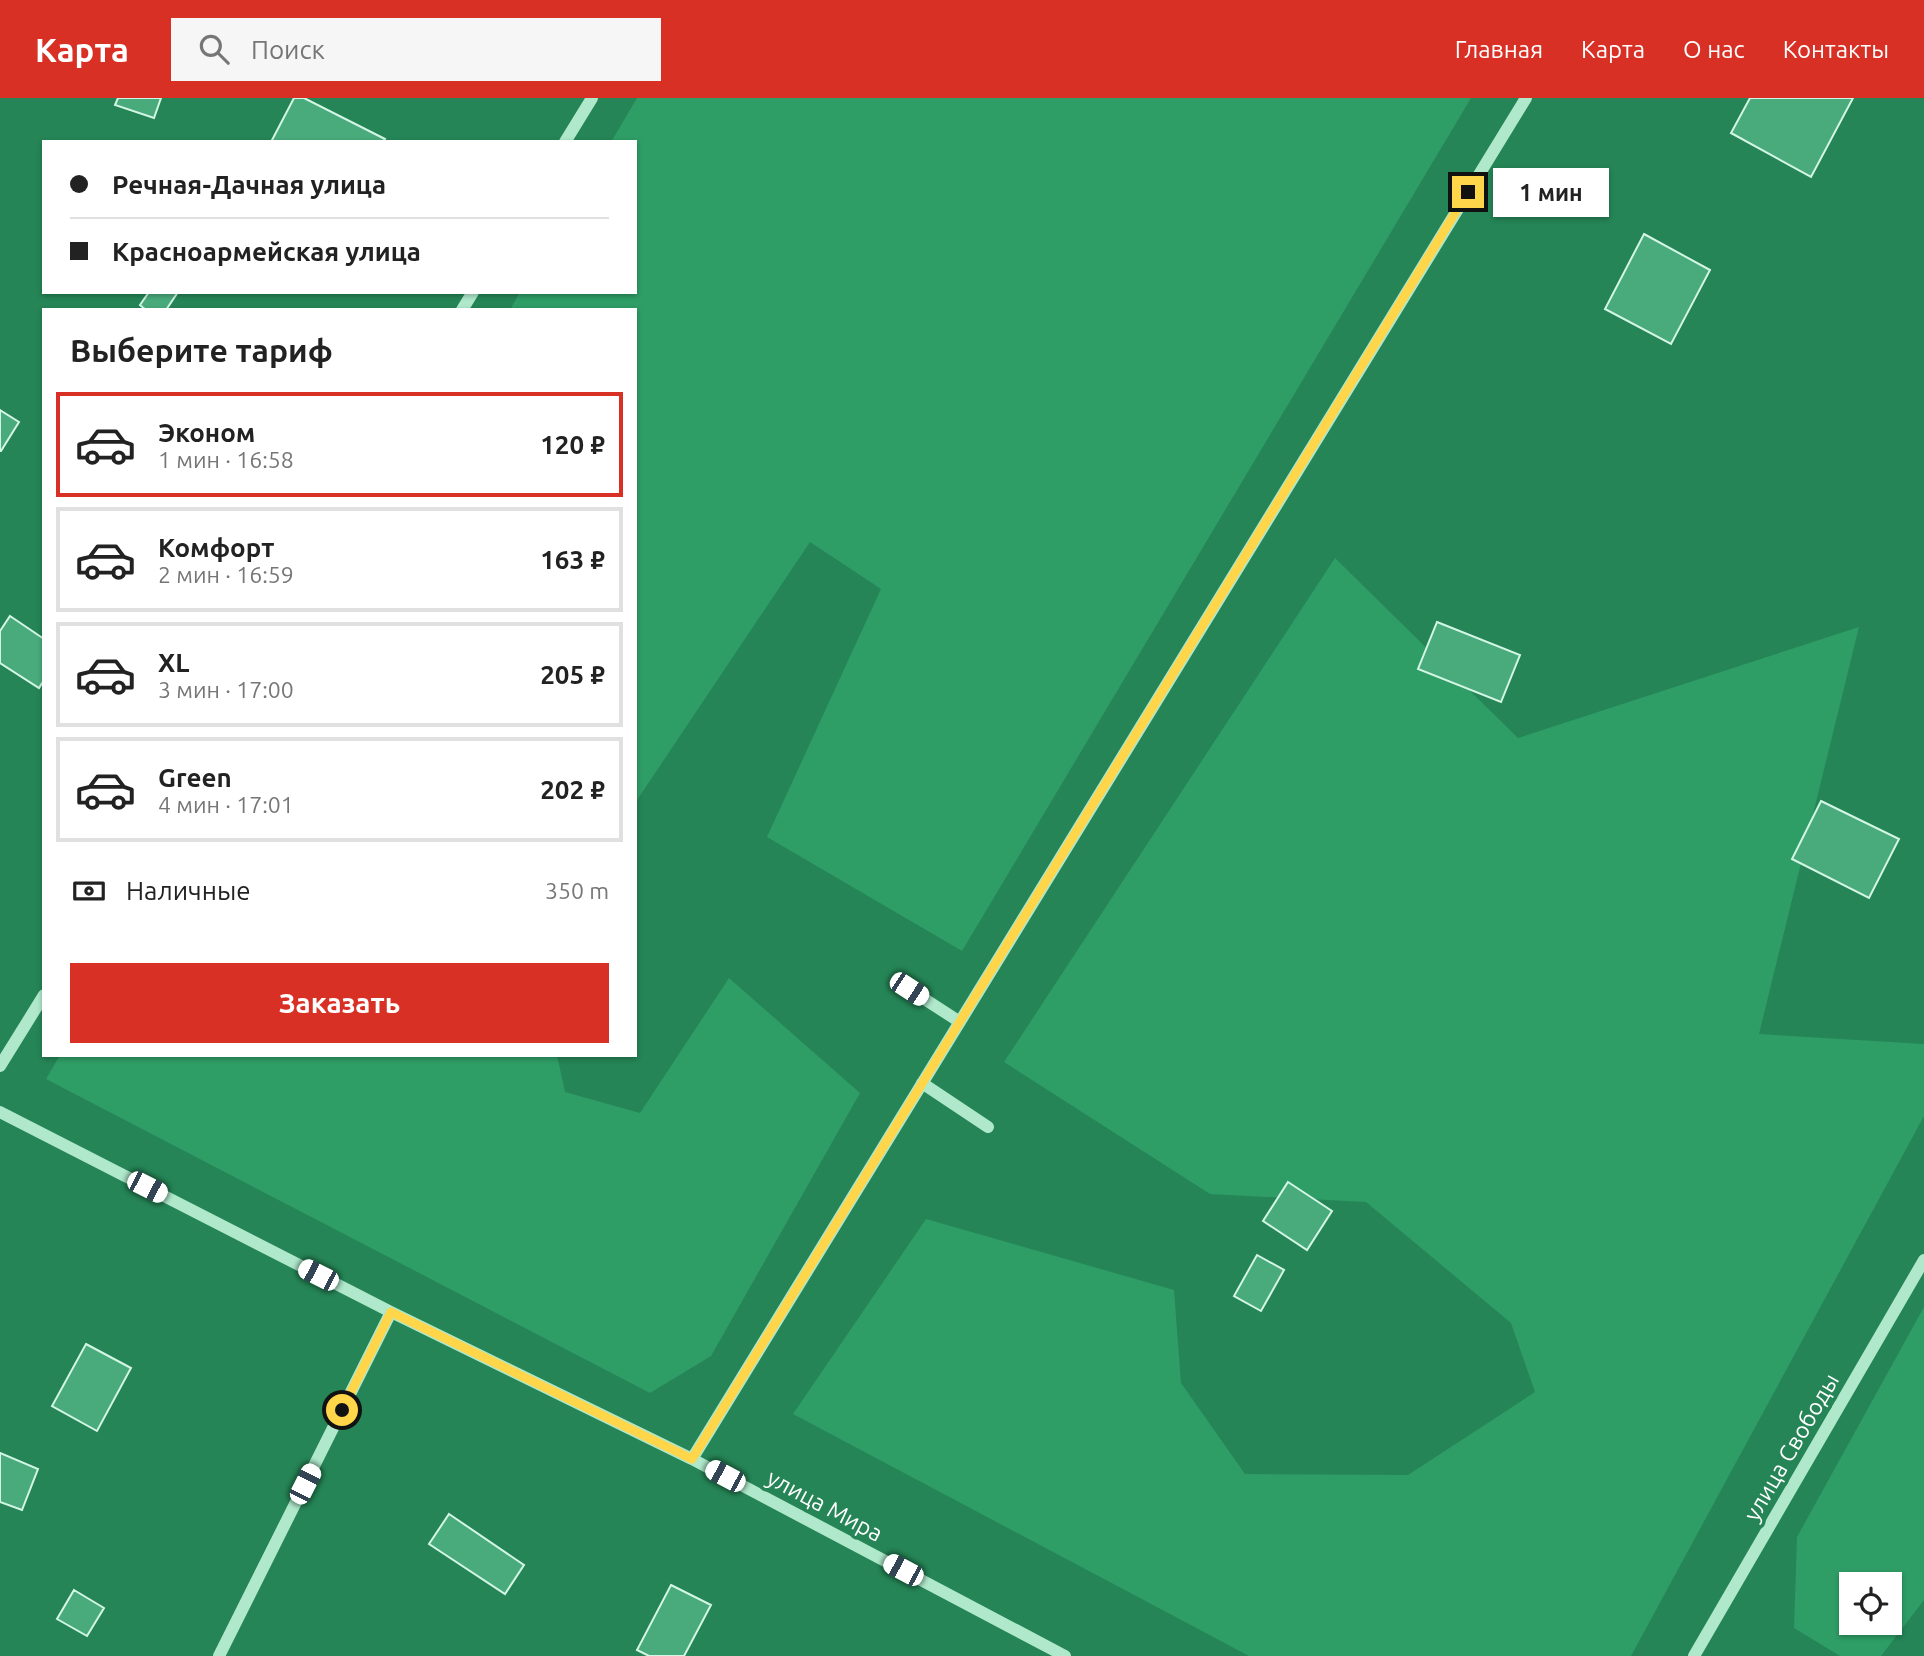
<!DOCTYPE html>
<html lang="ru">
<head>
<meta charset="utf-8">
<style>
  :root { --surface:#fff; --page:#f6f6f6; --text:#222; --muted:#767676; --line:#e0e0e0; --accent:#d93025 }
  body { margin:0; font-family:Ubuntu,sans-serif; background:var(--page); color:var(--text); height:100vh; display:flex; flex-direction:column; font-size:26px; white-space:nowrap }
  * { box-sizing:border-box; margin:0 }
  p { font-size:23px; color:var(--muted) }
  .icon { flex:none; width:38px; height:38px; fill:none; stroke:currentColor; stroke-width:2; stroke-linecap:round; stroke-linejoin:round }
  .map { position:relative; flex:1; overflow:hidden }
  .sheet { position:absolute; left:42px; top:210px; width:595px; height:749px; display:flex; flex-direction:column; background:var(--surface); border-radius:0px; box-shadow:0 2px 5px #0004 }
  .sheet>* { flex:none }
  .guide { position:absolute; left:42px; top:42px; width:595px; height:154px; border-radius:0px; box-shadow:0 2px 5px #0004; display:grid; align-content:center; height:154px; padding:0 28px; background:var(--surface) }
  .tools { position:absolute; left:1839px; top:1474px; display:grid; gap:14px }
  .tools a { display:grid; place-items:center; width:63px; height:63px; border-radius:0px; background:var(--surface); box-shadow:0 2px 5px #0004; font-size:35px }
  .end { position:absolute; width:32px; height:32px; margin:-16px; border:9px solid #ffd54a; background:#111; box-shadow:0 0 0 4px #111 }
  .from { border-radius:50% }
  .bubble { position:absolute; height:49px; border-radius:0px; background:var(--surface); box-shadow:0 2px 5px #0004; font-size:23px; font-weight:700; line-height:49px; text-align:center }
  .car { position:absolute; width:21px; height:42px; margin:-21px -10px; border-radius:9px; box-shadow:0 0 5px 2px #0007; background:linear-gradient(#fff 24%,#345 0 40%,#fff 0 76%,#345 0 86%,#fff 0) }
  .guide b { display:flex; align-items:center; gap:24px; height:66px; font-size:26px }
  .guide b+b { border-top:2px solid var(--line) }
  .guide i { width:18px; height:18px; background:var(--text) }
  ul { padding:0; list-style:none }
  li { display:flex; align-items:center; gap:21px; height:105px; margin:0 14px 10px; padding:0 14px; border:4px solid var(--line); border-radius:0px }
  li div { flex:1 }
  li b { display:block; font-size:26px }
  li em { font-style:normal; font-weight:700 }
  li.active { border-color:var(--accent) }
  li>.icon { width:63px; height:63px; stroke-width:1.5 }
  h2 { padding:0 28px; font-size:32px; line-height:84px }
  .pay { display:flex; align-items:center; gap:18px; height:77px; padding:0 28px; font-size:26px }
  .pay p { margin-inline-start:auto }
  .cta { display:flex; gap:14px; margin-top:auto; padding:14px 28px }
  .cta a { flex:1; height:80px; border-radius:0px; background:var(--accent); color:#fff; font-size:28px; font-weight:700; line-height:80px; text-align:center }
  header { display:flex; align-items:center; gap:42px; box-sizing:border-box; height:98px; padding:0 35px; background:var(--accent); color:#fff }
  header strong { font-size:33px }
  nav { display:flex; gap:38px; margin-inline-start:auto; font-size:24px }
  .search { width:490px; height:63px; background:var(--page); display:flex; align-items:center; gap:18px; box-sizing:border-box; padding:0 24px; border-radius:0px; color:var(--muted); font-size:26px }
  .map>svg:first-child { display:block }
  .green { fill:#2f9d66; fill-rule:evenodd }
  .building { fill:#49ab7b; stroke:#d3f6e5; stroke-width:2 }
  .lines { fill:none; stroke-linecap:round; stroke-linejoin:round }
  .minor { stroke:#afe8cb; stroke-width:12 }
  .route { stroke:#ffd54a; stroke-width:9 }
  .labels { text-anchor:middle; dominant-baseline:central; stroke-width:7; stroke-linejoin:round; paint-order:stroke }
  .street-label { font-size:23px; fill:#fff; stroke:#258556 }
</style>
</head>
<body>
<header>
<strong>Карта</strong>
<div class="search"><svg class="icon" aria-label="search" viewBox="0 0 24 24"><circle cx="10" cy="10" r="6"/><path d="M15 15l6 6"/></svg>Поиск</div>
<nav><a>Главная</a><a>Карта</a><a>О нас</a><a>Контакты</a></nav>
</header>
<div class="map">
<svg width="1924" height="1558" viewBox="0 0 1924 1558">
  <rect width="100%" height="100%" fill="#258556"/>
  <path class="green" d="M 637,0 L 1471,0 L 962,853 L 767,739 L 881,491 L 810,444 L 635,705 L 635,212 L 510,212 L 520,194 L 635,194 L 635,44 L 611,44 Z
    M 1335,460 L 1518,640 L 1859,529 L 1759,936 L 1924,946 L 1924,1018 L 1631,1558 L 1249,1558 L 793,1316 L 926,1121 L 1174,1192 L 1181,1285 L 1245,1376 L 1408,1377 L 1535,1294 L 1511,1225 L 1366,1104 L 1210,1096 L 1004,964 Z
    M 729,880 L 860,995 L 711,1258 L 650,1295 L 46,981 L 60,957 L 557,957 L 565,994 L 640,1015 Z
    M 1924,1209 L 1924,1502 L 1881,1558 L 1840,1558 L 1794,1530 L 1797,1439 ZM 1852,1486 L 1890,1486 L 1890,1524 L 1852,1524 Z"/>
  <path class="building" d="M 118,0 L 161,0 L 154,20 L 115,7 Z
    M 294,0 L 304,0 L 385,41 L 383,44 L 271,44 Z
    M 1750,0 L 1853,0 L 1811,79 L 1731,35 Z
    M 1644,136 L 1710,172 L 1671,246 L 1605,211 Z
    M 149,194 L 178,194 L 166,212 L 146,212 L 140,207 Z
    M 0,312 L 19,324 L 1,353 L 0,353 Z
    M 10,518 L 44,541 L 44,582 L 39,590 L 0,565 L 0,533 Z
    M 1437,524 L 1520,557 L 1501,604 L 1418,571 Z
    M 1821,703 L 1899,741 L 1869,800 L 1792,761 Z
    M 1288,1084 L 1332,1113 L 1307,1152 L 1263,1123 Z
    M 1257,1157 L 1284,1172 L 1261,1213 L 1234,1198 Z
    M 86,1246 L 131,1270 L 97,1333 L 52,1308 Z
    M 0,1355 L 38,1371 L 22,1412 L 0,1404 Z
    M 449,1416 L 524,1467 L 505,1496 L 429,1446 Z
    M 671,1487 L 711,1507 L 684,1558 L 649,1558 L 637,1552 Z
    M 74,1492 L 104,1510 L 87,1538 L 57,1521 Z"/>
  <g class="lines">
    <path class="minor" d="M 565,44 L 592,0
      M 462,212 L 473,194
      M 909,891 L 960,924
      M 0,968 L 44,897
      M 922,985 L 988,1029
      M 0,1014 L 391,1214 L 692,1361 L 1065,1558
      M 692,1361 L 1526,0
      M 219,1558 L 391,1214
      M 1694,1558 L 1924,1162"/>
  </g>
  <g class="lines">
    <path class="route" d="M 342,1312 L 391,1214 L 692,1361 L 1468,94"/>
  </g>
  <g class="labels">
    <g class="street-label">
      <text transform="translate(1791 1349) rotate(-60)">улица Свободы</text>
      <text transform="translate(825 1407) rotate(28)">улица Мира</text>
    </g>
  </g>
</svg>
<div class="tools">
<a><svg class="icon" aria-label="locate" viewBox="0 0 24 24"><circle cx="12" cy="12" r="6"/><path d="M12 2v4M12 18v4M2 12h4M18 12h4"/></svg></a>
</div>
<i class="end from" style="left:342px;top:1312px"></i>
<i class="end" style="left:1468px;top:94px"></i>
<div class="bubble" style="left:1493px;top:70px;width:116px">1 мин</div>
<i class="car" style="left:909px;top:891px;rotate:123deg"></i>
<i class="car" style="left:147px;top:1089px;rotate:117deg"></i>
<i class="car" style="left:318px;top:1177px;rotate:297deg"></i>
<i class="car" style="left:725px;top:1378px;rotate:298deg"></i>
<i class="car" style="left:305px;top:1386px;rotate:27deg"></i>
<i class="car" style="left:903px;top:1472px;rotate:298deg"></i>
<div class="guide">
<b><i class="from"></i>Речная-Дачная улица</b>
<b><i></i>Красноармейская улица</b>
</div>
<section class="sheet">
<h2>Выберите тариф</h2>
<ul>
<li class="active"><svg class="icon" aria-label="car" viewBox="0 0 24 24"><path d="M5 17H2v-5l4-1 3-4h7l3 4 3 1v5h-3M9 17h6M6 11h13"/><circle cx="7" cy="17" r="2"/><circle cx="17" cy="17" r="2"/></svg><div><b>Эконом</b><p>1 мин · 16:58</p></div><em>120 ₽</em></li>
<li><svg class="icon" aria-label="car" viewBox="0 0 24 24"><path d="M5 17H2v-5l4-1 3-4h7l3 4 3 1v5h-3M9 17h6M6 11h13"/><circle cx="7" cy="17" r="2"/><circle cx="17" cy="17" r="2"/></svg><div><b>Комфорт</b><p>2 мин · 16:59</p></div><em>163 ₽</em></li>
<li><svg class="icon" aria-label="car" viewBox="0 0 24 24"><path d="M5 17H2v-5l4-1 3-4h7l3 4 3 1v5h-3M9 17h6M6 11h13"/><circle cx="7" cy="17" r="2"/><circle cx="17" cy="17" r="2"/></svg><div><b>XL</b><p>3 мин · 17:00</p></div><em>205 ₽</em></li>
<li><svg class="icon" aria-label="car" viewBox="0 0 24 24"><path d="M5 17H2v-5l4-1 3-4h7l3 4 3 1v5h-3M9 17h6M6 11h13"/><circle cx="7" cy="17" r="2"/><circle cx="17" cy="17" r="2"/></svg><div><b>Green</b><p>4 мин · 17:01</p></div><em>202 ₽</em></li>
</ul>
<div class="pay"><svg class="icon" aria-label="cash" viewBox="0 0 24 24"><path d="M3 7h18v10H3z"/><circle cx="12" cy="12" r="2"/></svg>Наличные<p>350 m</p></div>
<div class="cta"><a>Заказать</a></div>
</section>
</div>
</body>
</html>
